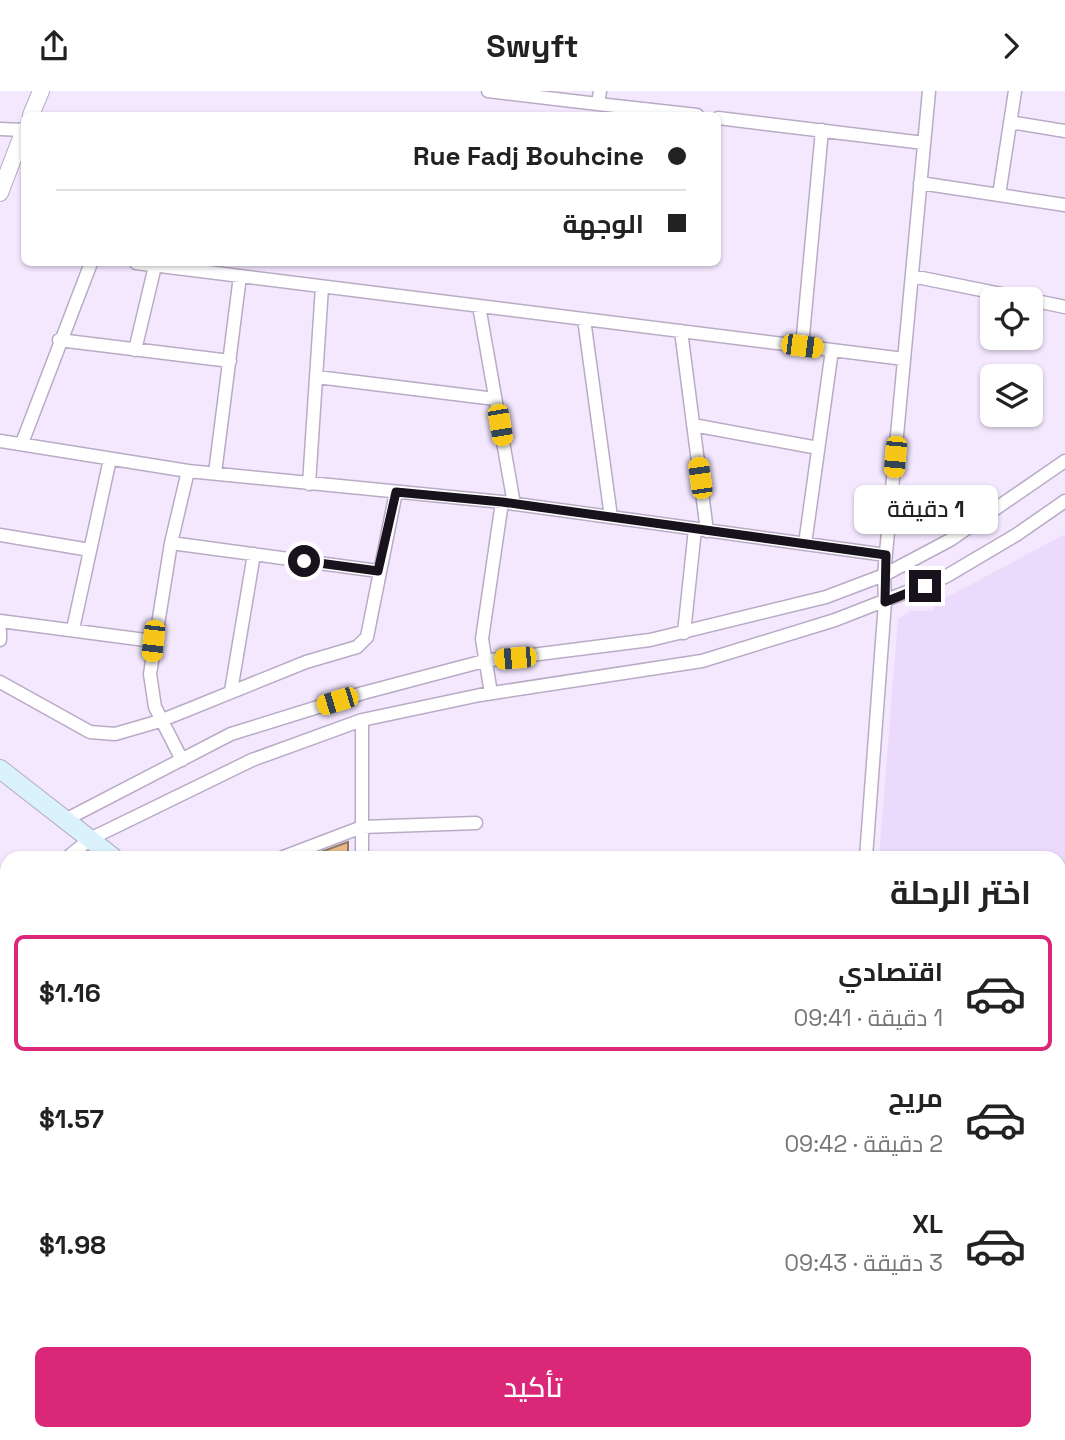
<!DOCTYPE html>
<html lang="ar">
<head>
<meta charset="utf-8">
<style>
  :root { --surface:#fff; --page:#f2f2f2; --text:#222; --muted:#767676; --line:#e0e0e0; --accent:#db2777 }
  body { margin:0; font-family:"Space Grotesk",Cairo,sans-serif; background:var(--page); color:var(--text); direction:rtl; height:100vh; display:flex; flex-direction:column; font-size:26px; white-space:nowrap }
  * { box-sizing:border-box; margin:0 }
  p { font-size:23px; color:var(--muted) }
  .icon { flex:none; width:38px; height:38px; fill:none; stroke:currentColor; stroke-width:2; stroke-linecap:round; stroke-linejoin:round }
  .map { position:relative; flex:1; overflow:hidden; direction:ltr }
  .details { position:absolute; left:0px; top:760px; width:1066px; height:590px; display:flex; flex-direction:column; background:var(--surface); border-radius:21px 21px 0 0; box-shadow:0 2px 5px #0004; direction:rtl }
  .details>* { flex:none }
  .top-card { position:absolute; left:21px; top:21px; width:700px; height:154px; border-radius:10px; box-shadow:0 2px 5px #0004; direction:rtl; display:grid; align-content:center; height:154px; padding:0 35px; background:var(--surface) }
  .buttons { position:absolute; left:980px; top:196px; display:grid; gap:14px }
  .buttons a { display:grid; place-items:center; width:63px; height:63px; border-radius:10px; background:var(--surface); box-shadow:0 2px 5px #0004; font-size:35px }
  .end { position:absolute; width:32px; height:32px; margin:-16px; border:9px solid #17121b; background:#fff; box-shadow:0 0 0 4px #fff }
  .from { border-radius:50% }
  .bubble { position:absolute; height:49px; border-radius:10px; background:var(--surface); box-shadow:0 2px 5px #0004; font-size:23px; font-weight:600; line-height:49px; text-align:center; direction:rtl }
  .car { position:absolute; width:21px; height:42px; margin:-21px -10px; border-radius:9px; box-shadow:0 0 5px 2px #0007; background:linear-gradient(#f5c518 24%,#345 0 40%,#f5c518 0 76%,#345 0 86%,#f5c518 0) }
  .top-card b { display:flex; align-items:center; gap:24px; height:66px; font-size:26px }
  .top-card b+b { border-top:2px solid var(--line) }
  .top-card i { width:18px; height:18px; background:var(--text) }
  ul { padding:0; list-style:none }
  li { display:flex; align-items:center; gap:21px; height:116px; margin:0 14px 10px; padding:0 21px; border:4px solid transparent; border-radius:10px }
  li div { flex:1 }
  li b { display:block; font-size:26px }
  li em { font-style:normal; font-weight:600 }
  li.current { border-color:var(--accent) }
  li>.icon { width:63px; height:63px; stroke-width:1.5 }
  h2 { padding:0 35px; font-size:32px; line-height:84px }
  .cta { display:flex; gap:14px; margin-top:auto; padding:14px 35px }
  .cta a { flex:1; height:80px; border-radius:10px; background:var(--accent); color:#fff; font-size:28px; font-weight:600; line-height:80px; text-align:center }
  header { display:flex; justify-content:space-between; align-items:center; height:91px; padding:0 35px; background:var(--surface); font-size:32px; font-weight:600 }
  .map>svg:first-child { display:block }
  .built { fill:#ecdafc }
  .building { fill:#eaba89; stroke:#8f7964; stroke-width:2 }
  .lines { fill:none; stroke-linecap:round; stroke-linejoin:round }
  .minor-casing { stroke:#b9abc5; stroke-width:15 }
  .tertiary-casing { stroke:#b9abc5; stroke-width:18 }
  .secondary-casing { stroke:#b9abc5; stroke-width:20 }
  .primary-casing { stroke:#5d91a9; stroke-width:22 }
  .path { stroke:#817988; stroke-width:2.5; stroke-dasharray:2 5; stroke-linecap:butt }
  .minor { stroke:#fff; stroke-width:12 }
  .tertiary { stroke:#fff; stroke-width:16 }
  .secondary { stroke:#daf2fc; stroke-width:18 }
  .primary { stroke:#b4e6fa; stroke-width:19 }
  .rail { stroke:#423c47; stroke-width:3.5; stroke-dasharray:9 9; stroke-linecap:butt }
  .route { stroke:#17121b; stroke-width:9 }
</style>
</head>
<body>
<header><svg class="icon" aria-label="forward" viewBox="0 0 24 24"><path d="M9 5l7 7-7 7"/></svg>Swyft<svg class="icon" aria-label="share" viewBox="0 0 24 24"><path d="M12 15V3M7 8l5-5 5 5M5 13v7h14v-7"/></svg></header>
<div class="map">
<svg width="1065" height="1349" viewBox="0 0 1065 1349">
  <rect width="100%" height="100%" fill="#f4e8ff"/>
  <path class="built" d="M 1065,443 L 1065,948 L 1064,955 L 1059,955 L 1059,766 L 879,766 L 898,528 L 910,520 L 932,520 L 938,511 Z
    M 368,1342 L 459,1342 L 459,1349 L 383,1349 Z"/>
  <path class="building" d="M 348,751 L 348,766 L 307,766 L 310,765 Z"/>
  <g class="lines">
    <defs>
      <path id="minor" d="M 488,0 L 598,13
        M 600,0 L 598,13 L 697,24
        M 718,27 L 924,52
        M 1010,31 L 1065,40
        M 0,38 L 24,39
        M 920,92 L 1065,114
        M 999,104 L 1015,0
        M 136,172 L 904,268
        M 912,185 L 1026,208
        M 1031,209 L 1065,216
        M 479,215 L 514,413
        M 584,228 L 611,426
        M 681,240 L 707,440
        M 59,249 L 230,270
        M 802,255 L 822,39
        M 135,259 L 155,175
        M 317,286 L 495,308
        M 693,334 L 818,357
        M 0,350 L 188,380 L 502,411 L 886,464
        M 22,352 L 91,172
        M 215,382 L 240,185
        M 309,393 L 322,196
        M 0,444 L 90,459
        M 171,452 L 378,480
        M 805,453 L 832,259
        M 0,530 L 153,550
        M 73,538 L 110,368
        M 0,540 L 0,549
        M 684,542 L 695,438
        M 0,591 L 90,641 L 115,643 L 160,630 L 306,571 L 357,556 L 367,546 L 396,401
        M 231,600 L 254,463
        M 491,602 L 482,548 L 502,411
        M 182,669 L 155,616 L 150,583 L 171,452 L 188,380
        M 67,728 L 231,643 L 363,602 L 484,570 L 650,549 L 826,506 L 884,484 L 950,449 L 1065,370
        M 68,766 L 90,748 L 252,669 L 362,629 L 480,604 L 702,570 L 835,529 L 945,486 L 1016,444 L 1065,410
        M 283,766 L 362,736 L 476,732
        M 362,766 L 362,629
        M 866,766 L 885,511 L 884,484 L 929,0
        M 0,822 L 7,816
        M 0,1191 L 7,1192
        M 1059,1205 L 1065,1205
        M 0,1230 L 7,1230
        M 1059,1318 L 1065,1323
        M 0,1322 L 7,1314
        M 186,1342 L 196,1349
        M 302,1342 L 310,1349
        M 864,1342 L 864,1349
        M 975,1342 L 975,1349
        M 104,1349 L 109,1342
        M 234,1349 L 240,1342
        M 1043,1349 L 1044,1342"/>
      <path id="tertiary" d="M 31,24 L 41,0
        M 0,102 L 24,39
        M 0,1115 L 7,1115
        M 0,1133 L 7,1132
        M 1059,1135 L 1065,1134
        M 580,1349 L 580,1342"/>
      <path id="secondary" d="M 0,678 L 113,766"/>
      <path id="primary" d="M 0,981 L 7,981
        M 1059,985 L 1065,985
        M 1059,1003 L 1065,1003"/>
    </defs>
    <use href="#minor" class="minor-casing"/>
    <use href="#tertiary" class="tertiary-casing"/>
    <use href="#secondary" class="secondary-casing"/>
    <use href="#primary" class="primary-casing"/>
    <path class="path" d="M 62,1342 L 71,1349"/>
    <use href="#minor" class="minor"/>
    <use href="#tertiary" class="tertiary"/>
    <use href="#secondary" class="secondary"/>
    <use href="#primary" class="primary"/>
    <path class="rail" d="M 1059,1056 L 1065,1055
      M 0,1092 L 7,1092"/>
  </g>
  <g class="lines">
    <path class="route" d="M 304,470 L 378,480 L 396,401 L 502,411 L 886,464 L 885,511 L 925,495"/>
  </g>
</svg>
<div class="buttons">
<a><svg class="icon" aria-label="locate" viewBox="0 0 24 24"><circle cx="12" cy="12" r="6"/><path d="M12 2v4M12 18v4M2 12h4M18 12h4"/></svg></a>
<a><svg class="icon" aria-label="layers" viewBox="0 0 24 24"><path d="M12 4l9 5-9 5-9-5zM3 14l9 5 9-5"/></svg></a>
</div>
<i class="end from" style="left:304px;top:470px"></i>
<i class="end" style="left:925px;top:495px"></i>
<div class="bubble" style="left:854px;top:394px;width:144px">1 دقيقة</div>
<i class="car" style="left:802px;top:255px;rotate:97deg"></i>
<i class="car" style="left:500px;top:334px;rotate:170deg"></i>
<i class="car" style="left:895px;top:366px;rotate:185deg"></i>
<i class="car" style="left:700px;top:387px;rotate:352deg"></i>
<i class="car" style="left:153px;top:550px;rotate:186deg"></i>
<i class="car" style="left:515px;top:567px;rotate:265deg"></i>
<i class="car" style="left:337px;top:610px;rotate:253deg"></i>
<div class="top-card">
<b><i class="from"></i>Rue Fadj Bouhcine</b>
<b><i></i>الوجهة</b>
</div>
<section class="details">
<h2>اختر الرحلة</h2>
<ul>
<li class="current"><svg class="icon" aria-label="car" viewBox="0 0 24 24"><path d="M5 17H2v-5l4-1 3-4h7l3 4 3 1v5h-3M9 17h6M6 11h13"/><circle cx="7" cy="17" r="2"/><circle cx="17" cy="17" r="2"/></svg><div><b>اقتصادي</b><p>1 دقيقة · 09:41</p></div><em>$1.16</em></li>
<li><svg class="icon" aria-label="car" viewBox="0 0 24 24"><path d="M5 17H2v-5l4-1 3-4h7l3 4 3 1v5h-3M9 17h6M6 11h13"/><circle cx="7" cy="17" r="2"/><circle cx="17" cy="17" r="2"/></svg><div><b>مريح</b><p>2 دقيقة · 09:42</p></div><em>$1.57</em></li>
<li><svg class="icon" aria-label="car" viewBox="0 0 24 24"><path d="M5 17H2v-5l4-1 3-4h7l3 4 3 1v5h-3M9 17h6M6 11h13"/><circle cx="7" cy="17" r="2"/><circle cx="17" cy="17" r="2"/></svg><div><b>XL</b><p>3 دقيقة · 09:43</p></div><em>$1.98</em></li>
</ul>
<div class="cta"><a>تأكيد</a></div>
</section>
</div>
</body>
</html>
